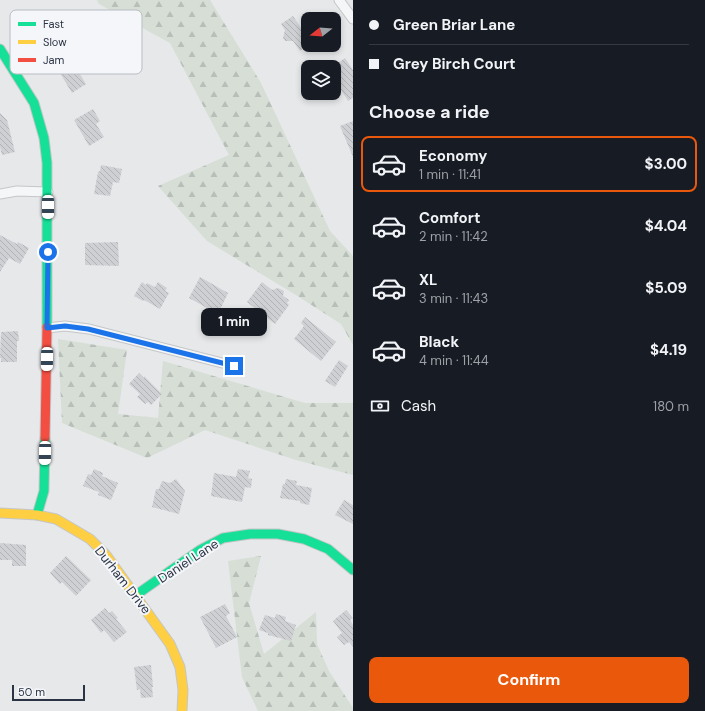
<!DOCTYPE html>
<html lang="en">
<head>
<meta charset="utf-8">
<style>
  :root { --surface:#171b24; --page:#20242c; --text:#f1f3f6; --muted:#9ea1a6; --line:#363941; --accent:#ea580c }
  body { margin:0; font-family:"DM Sans",sans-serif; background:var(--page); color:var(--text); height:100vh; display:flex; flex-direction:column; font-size:15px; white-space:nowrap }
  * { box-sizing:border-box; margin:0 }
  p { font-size:13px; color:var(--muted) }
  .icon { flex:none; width:22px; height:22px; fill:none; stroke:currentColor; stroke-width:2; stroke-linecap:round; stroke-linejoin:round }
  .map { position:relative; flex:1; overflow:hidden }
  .drawer { display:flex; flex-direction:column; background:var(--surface); width:352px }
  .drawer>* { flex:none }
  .top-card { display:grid; align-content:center; height:88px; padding:0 16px; background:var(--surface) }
  .needle { width:26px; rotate:253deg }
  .controls { position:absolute; left:301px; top:12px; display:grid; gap:8px }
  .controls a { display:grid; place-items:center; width:40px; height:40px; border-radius:8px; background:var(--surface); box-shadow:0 2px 6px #0003; font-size:20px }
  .scale { position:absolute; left:12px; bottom:10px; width:73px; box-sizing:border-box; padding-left:4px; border:2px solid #2b3445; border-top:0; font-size:11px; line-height:14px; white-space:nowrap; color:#2b3445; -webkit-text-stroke:3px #f4f6f9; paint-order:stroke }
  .end { position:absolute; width:18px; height:18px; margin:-9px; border:5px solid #1a73e8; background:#fff; box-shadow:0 0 0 2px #fff }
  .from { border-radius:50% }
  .bubble { position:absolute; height:28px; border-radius:8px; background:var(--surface); box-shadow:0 2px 6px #0003; font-size:13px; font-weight:700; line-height:28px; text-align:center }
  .car { position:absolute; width:12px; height:24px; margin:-12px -6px; border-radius:5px; box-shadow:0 0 3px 1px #0007; background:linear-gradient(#fff 24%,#345 0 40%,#fff 0 76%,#345 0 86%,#fff 0) }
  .top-card b { display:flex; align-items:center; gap:14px; height:38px; font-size:15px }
  .top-card b+b { border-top:1px solid var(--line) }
  .top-card i { width:10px; height:10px; background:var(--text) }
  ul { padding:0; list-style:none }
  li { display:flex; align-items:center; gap:12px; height:56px; margin:0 8px 6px; padding:0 8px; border:2px solid transparent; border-radius:8px }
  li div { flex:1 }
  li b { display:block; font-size:15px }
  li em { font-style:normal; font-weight:700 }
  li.active { border-color:var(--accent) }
  li>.icon { width:36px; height:36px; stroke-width:1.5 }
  h2 { padding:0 16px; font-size:18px; line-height:48px }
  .pay { display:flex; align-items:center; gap:10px; height:44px; padding:0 16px; font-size:15px }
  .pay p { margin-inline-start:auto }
  .button { display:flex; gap:8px; margin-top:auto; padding:8px 16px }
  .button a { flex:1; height:46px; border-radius:8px; background:var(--accent); color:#fff; font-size:16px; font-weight:700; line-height:46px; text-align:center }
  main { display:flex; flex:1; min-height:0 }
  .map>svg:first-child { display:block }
  .forest { fill:url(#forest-firs) }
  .building { fill:url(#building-back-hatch) }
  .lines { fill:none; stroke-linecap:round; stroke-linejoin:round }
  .street-casing { stroke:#c4c6c8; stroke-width:11 }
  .fast-casing { stroke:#c4c6c8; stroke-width:11 }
  .slow-casing { stroke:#c4c6c8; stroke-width:11 }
  .jam-casing { stroke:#c4c6c8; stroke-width:11 }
  .street { stroke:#f5f6f7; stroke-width:9 }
  .fast { stroke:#16e098; stroke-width:9 }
  .slow { stroke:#ffcf43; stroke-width:9 }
  .jam { stroke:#f24e42; stroke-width:9 }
  .route { stroke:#1a73e8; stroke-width:5 }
  .labels { text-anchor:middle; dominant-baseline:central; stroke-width:4; stroke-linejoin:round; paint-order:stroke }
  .street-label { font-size:13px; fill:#2b3445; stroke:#f4f6f9 }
  .key { fill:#f4f6f9; stroke:#b8bcc3; stroke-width:1 }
  .key-label { font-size:11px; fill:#2b3445 }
</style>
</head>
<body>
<main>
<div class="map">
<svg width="353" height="711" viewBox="0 0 353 711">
  <defs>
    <pattern id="forest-firs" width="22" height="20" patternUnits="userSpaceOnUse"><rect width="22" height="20" fill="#d6ded6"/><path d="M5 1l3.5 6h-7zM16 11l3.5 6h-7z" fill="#b8bfb9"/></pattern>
    <pattern id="building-back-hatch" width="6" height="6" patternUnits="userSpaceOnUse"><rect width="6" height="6" fill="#ced0d3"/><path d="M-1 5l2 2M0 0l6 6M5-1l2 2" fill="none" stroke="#b1b3b6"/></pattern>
  </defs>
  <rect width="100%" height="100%" fill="#e6e8ea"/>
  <path class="forest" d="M 97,0 L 210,0 L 261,83 L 330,231 L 353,256 L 353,345 L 341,324 L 296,295 L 207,241 L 158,186 L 229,155 L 170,43 L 99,4 Z
    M 58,339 L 127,350 L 118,414 L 158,418 L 163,361 L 305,403 L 353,403 L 353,475 L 296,460 L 205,430 L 147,458 L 62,423 Z
    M 261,556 L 249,603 L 264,654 L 316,612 L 317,644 L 329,671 L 353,708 L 353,711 L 258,711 L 242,677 L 228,561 Z"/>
  <path class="building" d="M 293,16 L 301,28 L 308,23 L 308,45 L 300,51 L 293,41 L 285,41 L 283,38 L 285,30 L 281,24 Z
    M 72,57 L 74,60 L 76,58 L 83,68 L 78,71 L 86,84 L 72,93 L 60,73 L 62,72 L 58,67 Z
    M 345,58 L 353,70 L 353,98 L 348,101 L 334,79 L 334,66 Z
    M 93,109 L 100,121 L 96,124 L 104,137 L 89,146 L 74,120 Z
    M 0,113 L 7,120 L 15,152 L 2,155 L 0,147 Z
    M 353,121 L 353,157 L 340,126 Z
    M 101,165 L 122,169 L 119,183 L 113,182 L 110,196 L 94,194 L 98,172 L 100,171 Z
    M 0,235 L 17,244 L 18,242 L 29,248 L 20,264 L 9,258 L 0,272 Z
    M 118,242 L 119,266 L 85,265 L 85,243 Z
    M 200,277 L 228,293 L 218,314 L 189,298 Z
    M 142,282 L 146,285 L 147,283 L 155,287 L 158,282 L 167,288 L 165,291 L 169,293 L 160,309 L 144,300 L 143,301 L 134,296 Z
    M 262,282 L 272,290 L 278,288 L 284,291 L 283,296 L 289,300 L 287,303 L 289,305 L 275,324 L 247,302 Z
    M 305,317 L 336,342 L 321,361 L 294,339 L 304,326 L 301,323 Z
    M 18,331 L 19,341 L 17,341 L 17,362 L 1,362 L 1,358 L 0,358 L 1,332 Z
    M 339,360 L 348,366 L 335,387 L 325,381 Z
    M 139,373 L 144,378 L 144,376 L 162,394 L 151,405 L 148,402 L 145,404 L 137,397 L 140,394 L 129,384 Z
    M 94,469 L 103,473 L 102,476 L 118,483 L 111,500 L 98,495 L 99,492 L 83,486 L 88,474 L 91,475 Z
    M 238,469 L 250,471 L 248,478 L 252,479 L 251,488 L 245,487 L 242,502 L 211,496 L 214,473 L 236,477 Z
    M 176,479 L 185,491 L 179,514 L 152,507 L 156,489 L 159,489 L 162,481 L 170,483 Z
    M 286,479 L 297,481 L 296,485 L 312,488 L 309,505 L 300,503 L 300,501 L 280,498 L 283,484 L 285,484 Z
    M 344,500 L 353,505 L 353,524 L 335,515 Z
    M 0,543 L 26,545 L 26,566 L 12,566 L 12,560 L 0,560 Z
    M 66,556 L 91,580 L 76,596 L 62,582 L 60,584 L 50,573 Z
    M 225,604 L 230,613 L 226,616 L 237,637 L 216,648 L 200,617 Z
    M 105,608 L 109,613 L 112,611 L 118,618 L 116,619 L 127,632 L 114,642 L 104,630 L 101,633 L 91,620 Z
    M 346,610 L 353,618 L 350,620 L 353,625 L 353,647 L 349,642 L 344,645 L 337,637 L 342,633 L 333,621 Z
    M 276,614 L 286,617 L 285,621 L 296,625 L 291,641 L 268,635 L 268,633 L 259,630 L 265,615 L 275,618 Z
    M 151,665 L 153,687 L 152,687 L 153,697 L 141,698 L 140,689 L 137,690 L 134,667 Z"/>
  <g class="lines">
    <defs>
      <path id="street" d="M 339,0 L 353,19
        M 0,194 L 17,191 L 48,192
        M 47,328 L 65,326 L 89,329 L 234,366"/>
      <path id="fast" d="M 0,49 L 34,103 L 44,138 L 47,163 L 47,327
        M 37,515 L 44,491 L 45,438
        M 136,595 L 200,550 L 223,538 L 250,534 L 278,534 L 304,539 L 328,549 L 353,570"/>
      <path id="slow" d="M 0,513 L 37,515 L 56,519 L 90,539 L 106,555 L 170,644 L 180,667 L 183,690 L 182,711"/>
      <path id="jam" d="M 45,438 L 47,327"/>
    </defs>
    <use href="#street" class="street-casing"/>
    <use href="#fast" class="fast-casing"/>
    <use href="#slow" class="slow-casing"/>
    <use href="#jam" class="jam-casing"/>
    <use href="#street" class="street"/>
    <use href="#fast" class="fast"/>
    <use href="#slow" class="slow"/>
    <use href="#jam" class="jam"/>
  </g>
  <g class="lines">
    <path class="route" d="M 48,252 L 47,328 L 65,326 L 88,329 L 234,366"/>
  </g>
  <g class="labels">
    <g class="street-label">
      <text transform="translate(188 561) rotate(-33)">Daniel Lane</text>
      <text transform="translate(123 580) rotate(52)">Durham Drive</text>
    </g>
  </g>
  <rect x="10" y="10" width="132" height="64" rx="6" class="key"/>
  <rect x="18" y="22" width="18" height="4" fill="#16e098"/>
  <rect x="18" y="40" width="18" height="4" fill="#ffcf43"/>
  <rect x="18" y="58" width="18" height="4" fill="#f24e42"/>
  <g class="key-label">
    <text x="43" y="28">Fast</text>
    <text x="43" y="46">Slow</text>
    <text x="43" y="64">Jam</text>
  </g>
</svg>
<div class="controls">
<a><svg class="needle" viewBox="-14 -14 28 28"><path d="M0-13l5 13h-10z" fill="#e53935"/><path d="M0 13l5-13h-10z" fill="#9ea1a6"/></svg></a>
<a><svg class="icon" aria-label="layers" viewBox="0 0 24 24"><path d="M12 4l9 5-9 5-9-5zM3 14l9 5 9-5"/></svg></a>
</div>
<div class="scale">50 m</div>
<i class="end from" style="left:48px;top:252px"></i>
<i class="end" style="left:234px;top:366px"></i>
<div class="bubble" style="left:201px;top:308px;width:66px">1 min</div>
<i class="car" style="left:48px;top:207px;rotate:180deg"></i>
<i class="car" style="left:47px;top:359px;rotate:181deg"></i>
<i class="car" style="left:45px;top:453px;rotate:181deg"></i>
</div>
<section class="drawer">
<div class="top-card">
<b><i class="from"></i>Green Briar Lane</b>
<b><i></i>Grey Birch Court</b>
</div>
<h2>Choose a ride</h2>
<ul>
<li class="active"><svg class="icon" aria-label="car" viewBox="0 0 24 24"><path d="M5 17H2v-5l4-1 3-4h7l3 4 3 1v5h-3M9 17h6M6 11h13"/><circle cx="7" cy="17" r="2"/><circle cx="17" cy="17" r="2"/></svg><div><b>Economy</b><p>1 min · 11:41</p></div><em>$3.00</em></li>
<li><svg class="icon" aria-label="car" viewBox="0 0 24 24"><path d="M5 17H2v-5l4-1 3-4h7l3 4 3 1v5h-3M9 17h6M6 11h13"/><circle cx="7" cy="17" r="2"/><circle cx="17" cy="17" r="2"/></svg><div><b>Comfort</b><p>2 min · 11:42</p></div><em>$4.04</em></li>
<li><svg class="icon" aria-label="car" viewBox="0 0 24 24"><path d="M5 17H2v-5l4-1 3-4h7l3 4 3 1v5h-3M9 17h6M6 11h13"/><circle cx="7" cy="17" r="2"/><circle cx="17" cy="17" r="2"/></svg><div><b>XL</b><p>3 min · 11:43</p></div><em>$5.09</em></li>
<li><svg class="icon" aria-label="car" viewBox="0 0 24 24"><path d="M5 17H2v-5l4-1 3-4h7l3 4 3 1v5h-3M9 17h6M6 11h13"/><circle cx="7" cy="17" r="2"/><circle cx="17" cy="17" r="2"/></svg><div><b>Black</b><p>4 min · 11:44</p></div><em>$4.19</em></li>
</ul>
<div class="pay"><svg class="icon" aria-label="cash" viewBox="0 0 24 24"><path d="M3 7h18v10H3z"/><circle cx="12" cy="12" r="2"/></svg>Cash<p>180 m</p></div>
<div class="button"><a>Confirm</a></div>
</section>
</main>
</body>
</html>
